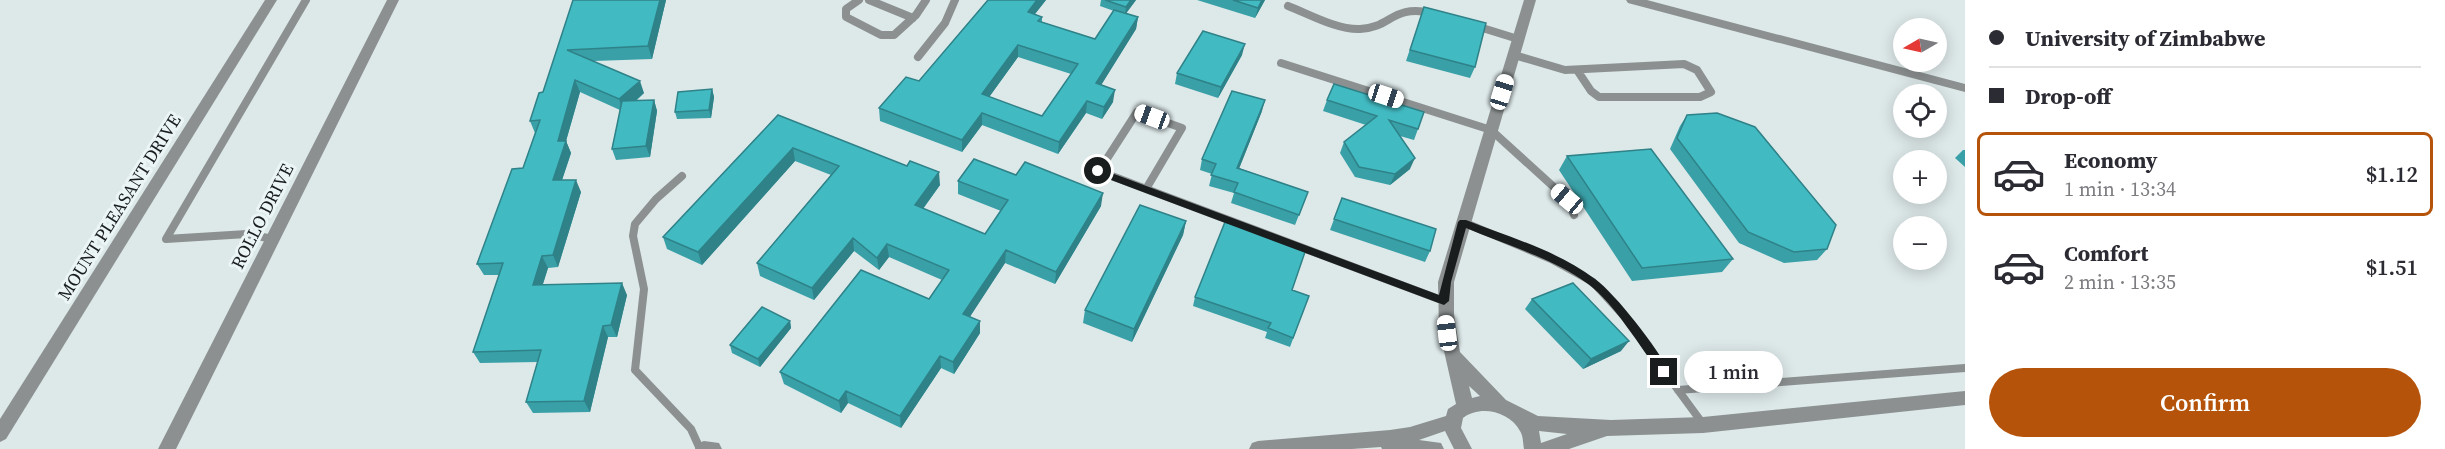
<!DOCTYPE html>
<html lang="en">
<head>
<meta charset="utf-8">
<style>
  :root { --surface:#fff; --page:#f7f7f7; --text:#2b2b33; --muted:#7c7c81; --line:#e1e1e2; --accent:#b45309 }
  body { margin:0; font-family:"Source Serif 4",serif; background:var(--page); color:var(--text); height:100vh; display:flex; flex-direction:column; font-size:22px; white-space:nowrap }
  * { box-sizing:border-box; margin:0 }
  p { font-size:20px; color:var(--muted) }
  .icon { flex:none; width:33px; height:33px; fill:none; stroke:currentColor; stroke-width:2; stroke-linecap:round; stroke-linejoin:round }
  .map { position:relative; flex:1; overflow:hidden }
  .side { display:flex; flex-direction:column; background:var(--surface); width:480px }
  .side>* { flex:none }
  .hud { display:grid; align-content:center; height:132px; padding:0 24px; background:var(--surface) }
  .needle { width:39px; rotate:261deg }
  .buttons { position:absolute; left:1893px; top:18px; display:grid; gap:12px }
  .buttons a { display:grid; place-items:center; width:54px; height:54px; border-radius:50%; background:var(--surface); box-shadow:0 3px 15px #0003; font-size:30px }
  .end { position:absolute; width:27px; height:27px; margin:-14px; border:8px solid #191d1d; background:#fff; box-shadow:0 0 0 3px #fff }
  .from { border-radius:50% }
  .bubble { position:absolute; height:42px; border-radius:21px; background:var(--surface); box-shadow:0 3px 15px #0003; font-size:20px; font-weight:600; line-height:42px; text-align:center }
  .car { position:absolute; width:18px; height:36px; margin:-18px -9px; border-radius:8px; box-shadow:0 0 4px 2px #0007; background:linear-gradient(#fff 24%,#345 0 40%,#fff 0 76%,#345 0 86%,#fff 0) }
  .hud b { display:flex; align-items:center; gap:21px; height:57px; font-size:22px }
  .hud b+b { border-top:2px solid var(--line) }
  .hud i { width:15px; height:15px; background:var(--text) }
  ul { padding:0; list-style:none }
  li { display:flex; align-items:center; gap:18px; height:84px; margin:0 12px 9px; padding:0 12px; border:3px solid transparent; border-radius:9px }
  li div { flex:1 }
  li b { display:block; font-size:22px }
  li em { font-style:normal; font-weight:600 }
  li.active { border-color:var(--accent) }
  li>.icon { width:54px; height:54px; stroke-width:1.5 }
  .button { display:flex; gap:12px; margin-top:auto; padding:12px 24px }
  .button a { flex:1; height:69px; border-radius:36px; background:var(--accent); color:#fff; font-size:24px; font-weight:600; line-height:69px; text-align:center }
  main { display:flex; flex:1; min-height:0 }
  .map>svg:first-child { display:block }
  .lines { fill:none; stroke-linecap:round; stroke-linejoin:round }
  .service { stroke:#8c9090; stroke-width:8 }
  .minor { fill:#8c9090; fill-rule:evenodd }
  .tertiary { fill:#8c9090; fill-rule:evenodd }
  .wall { fill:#39a0a7; fill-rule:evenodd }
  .shaded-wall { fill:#2e8288 }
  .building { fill:#42bac2; stroke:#2e8288; stroke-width:1.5; fill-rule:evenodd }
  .route { fill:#191d1d }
  .labels { text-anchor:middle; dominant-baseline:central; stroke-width:6; stroke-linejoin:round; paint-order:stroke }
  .street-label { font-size:18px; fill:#191d1d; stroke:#ebf5f6 }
</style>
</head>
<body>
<main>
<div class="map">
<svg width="1965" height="449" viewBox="0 0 1965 449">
  <rect width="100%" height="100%" fill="#dde8e9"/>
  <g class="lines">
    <path class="service" d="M 859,0 L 846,9 L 846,17 L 881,35 L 894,35 L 916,15 L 926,0
      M 869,0 L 913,18
      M 1288,6 C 1309,14 1337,30 1360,29 C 1391,28 1392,4 1432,13
      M 1476,26 L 1518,39
      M 1514,55 L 1565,70 L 1684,64 L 1697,70 L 1711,92 L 1700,97 L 1599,97 L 1591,91 L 1577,70
      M 918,57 L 945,23 L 955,0
      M 1281,63 L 1491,130 L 1567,199 L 1574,215
      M 1137,112 L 1182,128 L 1146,189 L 1099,171 Z
      M 682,176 L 656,199 L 635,224 L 633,236 L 644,289 L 635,370 L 691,429 L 700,449
      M 1146,189 L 1444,301
      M 1463,222 L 1551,259 L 1593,282 L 1623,315 L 1703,424
      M 273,239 L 247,234 L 166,239 L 306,0
      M 1678,390 L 1965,368"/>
    <path class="minor" d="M 387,0 L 399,0 L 176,449 L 158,449 Z
      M 1524,0 L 1536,0 L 1454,282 L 1454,314 L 1460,352 L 1506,400 L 1538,416 L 1611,420 L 1703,417 L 1965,391 L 1965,405 L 1703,433 L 1607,436 L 1569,449 L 1524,449 C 1523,443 1523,435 1520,431 C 1509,411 1480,405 1463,418 L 1461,428 L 1472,449 L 1454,449 L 1445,431 L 1419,440 L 1441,443 L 1444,449 L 1382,449 L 1381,447 L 1352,449 L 1249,449 L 1252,443 L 1258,441 L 1390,430 L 1410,427 L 1446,416 L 1448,409 L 1456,404 L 1439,329 L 1438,282 ZM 1469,386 L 1480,396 L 1472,398 ZM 1539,431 L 1567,434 L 1541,443 Z
      M 1626,0 L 1647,0 L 1965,84 L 1965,92 L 1628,3 Z
      M 704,441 L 719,443 L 722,449 L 695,449 L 698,443 Z"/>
    <path class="tertiary" d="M 265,0 L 277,0 L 6,439 L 0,442 L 0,419 Z"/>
  </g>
  <path class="wall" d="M 573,0 L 666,0 L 652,59 L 594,61 L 644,93 L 636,101 L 654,100 L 657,111 L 650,157 L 616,160 L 612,149 L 620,110 L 580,92 L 566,141 L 571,153 L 562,180 L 581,192 L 558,267 L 548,268 L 543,284 L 627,295 L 617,337 L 608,337 L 590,412 L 533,413 L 526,402 L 538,362 L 480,363 L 473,352 L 499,275 L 484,275 L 477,264 L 523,168 L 535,133 L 530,121 L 543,92 Z
    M 988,0 L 1046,0 L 1035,14 L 1042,17 L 1042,22 L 1095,39 L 1114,11 L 1100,6 L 1101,0 L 1136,0 L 1126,13 L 1138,17 L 1136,29 L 1101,85 L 1113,102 L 1102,119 L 1086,113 L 1058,154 L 982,125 L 962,152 L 880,121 L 879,108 L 919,81 ZM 1018,57 L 1071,74 L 1042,116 L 989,97 Z
    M 1197,0 L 1265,0 L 1255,18 Z
    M 1424,7 L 1475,67 L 1470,78 L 1406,61 Z
    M 1242,55 L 1218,98 L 1175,84 L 1177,73 Z
    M 712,89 L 714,97 L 711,118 L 677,119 L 675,112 Z
    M 1327,100 L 1418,129 L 1414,140 L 1400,136 L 1410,169 L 1390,185 L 1355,177 L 1340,153 L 1344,142 L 1366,125 L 1323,111 Z
    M 1262,111 L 1239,168 L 1308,192 L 1295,225 L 1231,203 L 1234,193 L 1209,186 L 1212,174 L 1200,170 L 1202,159 Z
    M 778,115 L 940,185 L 923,209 L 985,234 L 1001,211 L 958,194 L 958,181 L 1016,175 L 1101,206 L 1055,284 L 1005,263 L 970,316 L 980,333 L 954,374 L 941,368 L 901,428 L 848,403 L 841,413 L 784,384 L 780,372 L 929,299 L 942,280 L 889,257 L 879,270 L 854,251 L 814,300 L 760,276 L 757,263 L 831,175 L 795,161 L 702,265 L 667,249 L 663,237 Z
    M 1687,115 L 1827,249 L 1817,260 L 1784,263 L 1739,243 L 1670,149 L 1680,126 Z
    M 1963,150 L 1965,150 L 1965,167 L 1955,158 Z
    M 1567,156 L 1733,259 L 1722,272 L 1632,281 L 1559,170 Z
    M 1342,198 L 1430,251 L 1425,262 L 1330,230 Z
    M 1186,221 L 1183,235 L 1132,342 L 1083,323 L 1085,310 Z
    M 1309,296 L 1290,347 L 1265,338 L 1267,332 L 1193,306 L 1195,297 Z
    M 1532,299 L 1621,351 L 1583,369 L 1525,309 Z
    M 790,321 L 791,328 L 760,367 L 732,353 L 730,345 Z"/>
  <path class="shaded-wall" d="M 660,0 L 666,0 L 652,59 L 648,46 Z
    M 1037,0 L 1046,0 L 1027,24 L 1028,12 Z
    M 1131,0 L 1136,0 L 1125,15 L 1126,7 Z
    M 1262,0 L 1265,0 L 1255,18 L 1258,8 Z
    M 1138,17 L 1136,29 L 1095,95 L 1096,83 Z
    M 1245,44 L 1242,55 L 1218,98 L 1221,87 Z
    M 1018,45 L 1018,57 L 982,107 L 982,94 Z
    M 575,80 L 580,92 L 566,141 L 571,153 L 558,192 L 553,180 L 558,141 Z
    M 640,81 L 644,93 L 623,111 L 619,99 Z
    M 712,89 L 714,97 L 711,118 L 709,110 Z
    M 1115,90 L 1113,102 L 1102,119 L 1104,107 Z
    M 654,100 L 657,111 L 650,157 L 646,146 Z
    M 1265,100 L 1262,111 L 1235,179 L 1237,168 Z
    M 1087,101 L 1086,113 L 1058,154 L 1059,142 Z
    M 982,113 L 982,125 L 962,152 L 962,140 Z
    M 793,148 L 795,161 L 702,265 L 698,252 Z
    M 1415,158 L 1410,169 L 1390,185 L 1395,174 Z
    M 939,172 L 940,185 L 916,218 L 915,205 Z
    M 576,180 L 581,192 L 558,267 L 553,255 Z
    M 1103,193 L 1101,206 L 1055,284 L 1056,272 Z
    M 1186,221 L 1183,235 L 1132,342 L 1134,329 Z
    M 853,238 L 854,251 L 814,300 L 812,288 Z
    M 887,244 L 889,257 L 879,270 L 877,258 Z
    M 1006,250 L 1005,263 L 964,326 L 963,314 Z
    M 542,256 L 548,268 L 539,296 L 533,285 Z
    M 622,283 L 627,295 L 617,337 L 611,325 Z
    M 790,321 L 791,328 L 760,367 L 758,359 Z
    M 980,321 L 980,333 L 954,374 L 953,362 Z
    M 603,326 L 608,337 L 590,412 L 584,401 Z
    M 1629,341 L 1621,351 L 1583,369 L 1591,359 Z
    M 940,356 L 941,368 L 901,428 L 900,416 Z
    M 846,391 L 848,403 L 841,413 L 839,401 Z"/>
  <path class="building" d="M 573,0 L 660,0 L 648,46 L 567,50 L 640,81 L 619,99 L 575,80 L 558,141 L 566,141 L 553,180 L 576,180 L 553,255 L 542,256 L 533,285 L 622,283 L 611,325 L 603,326 L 584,401 L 526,402 L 541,350 L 473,352 L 503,263 L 477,264 L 512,169 L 523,168 L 540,120 L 530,121 L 539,93 L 543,92 Z
    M 988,0 L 1037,0 L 1028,12 L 1042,17 L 1038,21 L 1095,39 L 1114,10 L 1138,17 L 1096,83 L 1115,90 L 1104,107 L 1087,101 L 1059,142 L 982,113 L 962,140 L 879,108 L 906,77 L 919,81 ZM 1018,45 L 1078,64 L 1042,116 L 982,94 Z
    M 1105,0 L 1131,0 L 1126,7 Z
    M 1233,0 L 1262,0 L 1258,8 Z
    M 1424,7 L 1486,23 L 1475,67 L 1410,50 Z
    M 1203,31 L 1245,44 L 1221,87 L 1177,73 Z
    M 1334,84 L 1424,112 L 1418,129 L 1389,120 L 1415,158 L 1395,174 L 1359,167 L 1344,142 L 1377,116 L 1327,100 Z
    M 712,89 L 709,110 L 675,112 L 678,92 Z
    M 1232,91 L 1265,100 L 1237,168 L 1308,192 L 1299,215 L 1234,192 L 1238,183 L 1211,175 L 1216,164 L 1202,159 Z
    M 654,100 L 646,146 L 612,149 L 622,101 Z
    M 1717,113 L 1755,127 L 1836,225 L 1827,249 L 1794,252 L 1748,232 L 1677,138 L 1687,115 Z
    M 778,115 L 907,166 L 910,161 L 939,172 L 915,205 L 985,234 L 1008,200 L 958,181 L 974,159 L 1016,175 L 1025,162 L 1103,193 L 1056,272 L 1006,250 L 963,314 L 980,321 L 953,362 L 940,356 L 900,416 L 846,391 L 839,401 L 780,372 L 861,270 L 929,299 L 949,270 L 887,244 L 877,258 L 853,238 L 812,288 L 757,263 L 839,166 L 793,148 L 698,252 L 663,237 Z
    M 1651,149 L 1733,259 L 1642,268 L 1567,156 Z
    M 1342,198 L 1436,229 L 1430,251 L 1334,219 Z
    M 1140,205 L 1186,221 L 1134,329 L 1085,310 Z
    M 1225,222 L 1306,249 L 1292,290 L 1309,296 L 1293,338 L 1268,328 L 1271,323 L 1195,297 Z
    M 1573,283 L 1629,341 L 1591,359 L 1532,299 Z
    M 762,307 L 790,321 L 758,359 L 730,345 Z"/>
  <path class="route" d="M 1098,168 L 1439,295 L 1458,222 L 1460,220 L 1466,220 C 1509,237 1558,251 1595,279 C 1616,294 1658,349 1670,372 L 1668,375 L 1661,375 C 1641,348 1615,304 1588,284 C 1553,258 1506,245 1466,228 L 1451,282 L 1449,301 L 1444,305 L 1095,174 L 1094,171 Z"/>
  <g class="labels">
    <g class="street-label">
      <text transform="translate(119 207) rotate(-58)">MOUNT PLEASANT DRIVE</text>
      <text transform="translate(262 216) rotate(-63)">ROLLO DRIVE</text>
    </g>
  </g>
</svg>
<div class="buttons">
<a><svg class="needle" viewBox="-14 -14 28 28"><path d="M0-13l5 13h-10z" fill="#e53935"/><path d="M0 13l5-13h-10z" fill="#7c7c81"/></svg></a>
<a><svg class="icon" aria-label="locate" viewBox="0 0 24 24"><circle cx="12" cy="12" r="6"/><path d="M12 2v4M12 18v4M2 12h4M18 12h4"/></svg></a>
<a>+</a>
<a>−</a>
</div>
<i class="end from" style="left:1098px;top:171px"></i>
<i class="end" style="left:1664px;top:372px"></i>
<div class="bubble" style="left:1684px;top:351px;width:99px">1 min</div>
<i class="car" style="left:1502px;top:92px;rotate:17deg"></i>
<i class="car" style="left:1386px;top:96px;rotate:108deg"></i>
<i class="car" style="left:1152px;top:117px;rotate:290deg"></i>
<i class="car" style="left:1567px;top:199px;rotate:310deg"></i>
<i class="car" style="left:1447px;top:333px;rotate:353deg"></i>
</div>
<section class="side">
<div class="hud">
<b><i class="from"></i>University of Zimbabwe</b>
<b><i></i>Drop-off</b>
</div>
<ul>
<li class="active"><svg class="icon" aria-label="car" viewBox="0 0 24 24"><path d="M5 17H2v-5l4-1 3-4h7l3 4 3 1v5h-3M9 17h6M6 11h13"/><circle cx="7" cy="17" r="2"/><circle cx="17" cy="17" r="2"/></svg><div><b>Economy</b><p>1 min · 13:34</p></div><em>$1.12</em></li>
<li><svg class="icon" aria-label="car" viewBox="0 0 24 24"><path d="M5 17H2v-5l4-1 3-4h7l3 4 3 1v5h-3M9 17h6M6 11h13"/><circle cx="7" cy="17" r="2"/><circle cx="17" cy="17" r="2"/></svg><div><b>Comfort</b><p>2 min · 13:35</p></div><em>$1.51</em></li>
</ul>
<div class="button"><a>Confirm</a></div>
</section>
</main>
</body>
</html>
